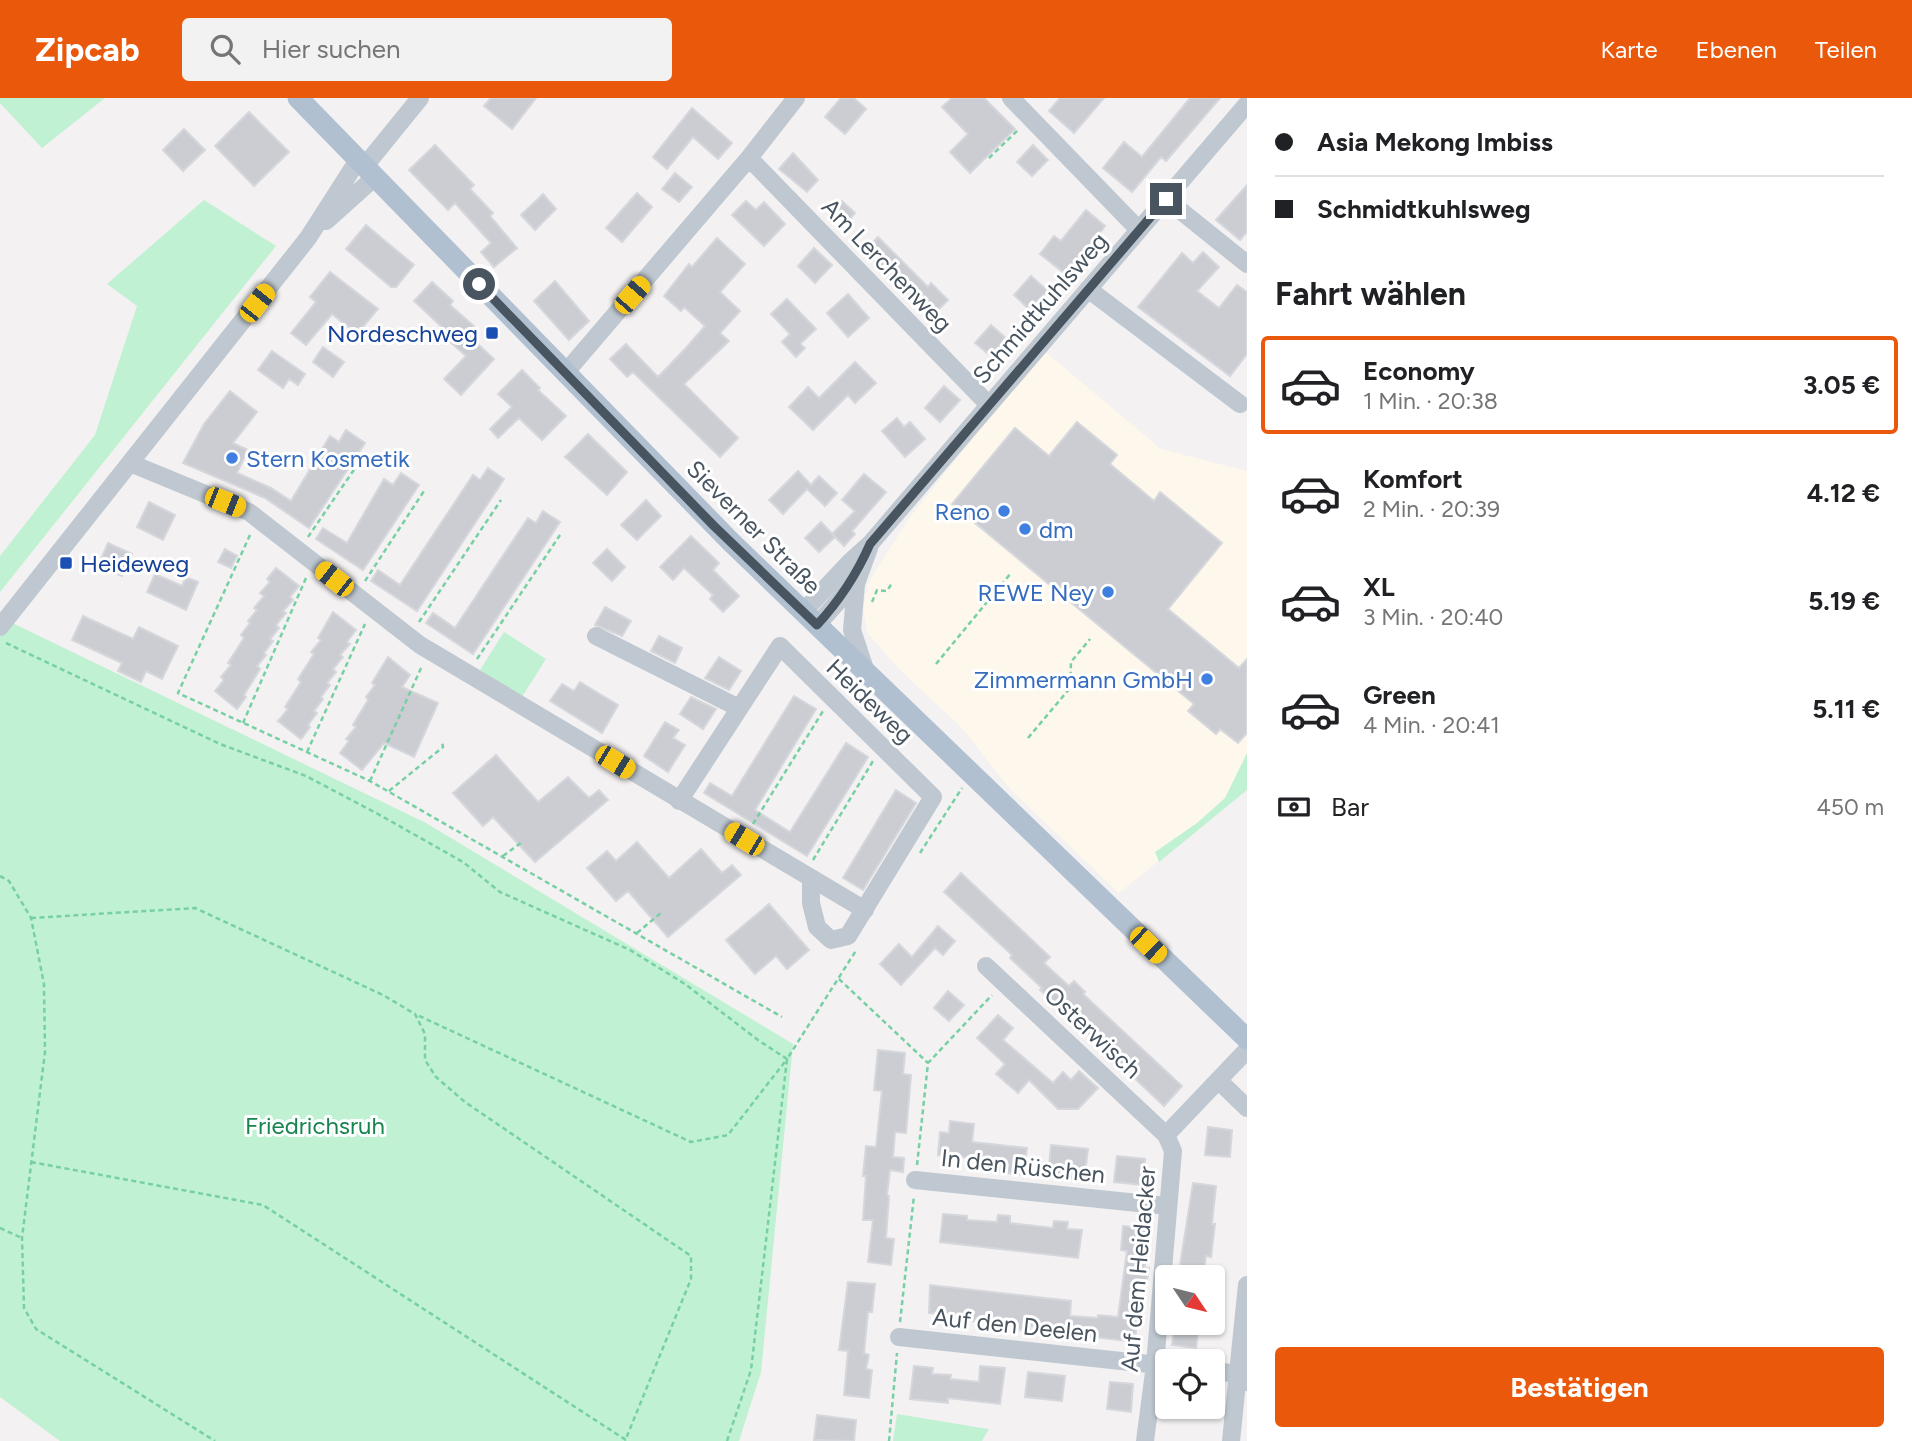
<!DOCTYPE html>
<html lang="de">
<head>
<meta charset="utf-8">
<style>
  :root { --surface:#fff; --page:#f2f2f2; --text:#202124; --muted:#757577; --line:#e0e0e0; --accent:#ea580c }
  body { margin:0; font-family:Figtree,sans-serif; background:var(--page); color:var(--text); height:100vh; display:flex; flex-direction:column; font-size:26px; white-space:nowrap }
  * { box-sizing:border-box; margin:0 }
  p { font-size:23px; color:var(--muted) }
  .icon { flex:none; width:38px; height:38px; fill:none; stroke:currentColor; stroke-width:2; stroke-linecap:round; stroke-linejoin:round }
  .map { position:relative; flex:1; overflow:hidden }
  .panel { display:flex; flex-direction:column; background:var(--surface); width:665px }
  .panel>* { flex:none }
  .banner { display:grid; align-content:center; height:154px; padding:0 28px; background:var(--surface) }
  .needle { width:46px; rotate:125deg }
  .controls { position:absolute; left:1155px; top:1167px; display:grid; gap:14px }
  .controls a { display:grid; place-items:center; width:70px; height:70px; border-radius:7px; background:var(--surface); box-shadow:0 2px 5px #0004; font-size:35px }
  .end { position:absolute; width:32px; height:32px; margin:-16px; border:9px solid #48545f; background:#fff; box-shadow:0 0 0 4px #fff }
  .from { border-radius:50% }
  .car { position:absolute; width:21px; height:42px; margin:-21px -10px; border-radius:9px; box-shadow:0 0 5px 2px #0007; background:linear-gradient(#f5c518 24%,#345 0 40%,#f5c518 0 76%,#345 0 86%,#f5c518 0) }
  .banner b { display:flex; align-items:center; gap:24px; height:66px; font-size:26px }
  .banner b+b { border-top:2px solid var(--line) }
  .banner i { width:18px; height:18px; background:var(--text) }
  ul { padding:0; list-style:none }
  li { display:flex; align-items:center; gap:21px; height:98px; margin:0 14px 10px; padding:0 14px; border:4px solid transparent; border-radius:7px }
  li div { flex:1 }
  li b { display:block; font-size:26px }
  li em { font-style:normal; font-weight:700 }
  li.current { border-color:var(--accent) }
  li>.icon { width:63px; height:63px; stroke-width:1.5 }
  h2 { padding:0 28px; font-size:32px; line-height:84px }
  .pay { display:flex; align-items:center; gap:18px; height:77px; padding:0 28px; font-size:26px }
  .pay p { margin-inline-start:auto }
  .cta { display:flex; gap:14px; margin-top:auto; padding:14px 28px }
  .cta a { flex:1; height:80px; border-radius:7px; background:var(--accent); color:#fff; font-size:28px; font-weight:700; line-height:80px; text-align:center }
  header { display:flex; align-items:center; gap:42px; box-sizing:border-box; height:98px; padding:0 35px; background:var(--accent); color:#fff }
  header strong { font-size:33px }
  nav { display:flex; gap:38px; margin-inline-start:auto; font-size:24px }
  .search { width:490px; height:63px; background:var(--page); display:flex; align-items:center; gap:18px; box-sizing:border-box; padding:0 24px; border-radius:7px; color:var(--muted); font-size:26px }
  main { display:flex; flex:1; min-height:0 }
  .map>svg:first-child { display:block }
  .commercial { fill:#fdf8eb }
  .green { fill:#c0f1d3 }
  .building { fill:#cbcdd3; stroke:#d5d7dc; stroke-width:2 }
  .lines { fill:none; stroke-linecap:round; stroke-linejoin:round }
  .path { stroke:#77d0a4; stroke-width:2.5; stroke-dasharray:5 3.5; stroke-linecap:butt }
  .minor { stroke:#bfc8d0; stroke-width:18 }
  .major { stroke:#b0c0d0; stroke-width:21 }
  .route { stroke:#48545f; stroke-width:9 }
  .transit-dot { fill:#1a4fb4; stroke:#fff; stroke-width:2.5 }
  .shop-dot { fill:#3f7fe0; stroke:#fff; stroke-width:2.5 }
  .labels { text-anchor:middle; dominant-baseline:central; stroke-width:6; stroke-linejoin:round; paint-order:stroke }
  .street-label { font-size:24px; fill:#48545f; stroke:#fff }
  .transit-label { font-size:24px; fill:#164399; stroke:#fff; text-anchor:end }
  .shop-label { font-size:24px; fill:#366cbe; stroke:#fff; text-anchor:end }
  .park-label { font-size:24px; fill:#16844d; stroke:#fff }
</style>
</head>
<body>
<header>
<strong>Zipcab</strong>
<div class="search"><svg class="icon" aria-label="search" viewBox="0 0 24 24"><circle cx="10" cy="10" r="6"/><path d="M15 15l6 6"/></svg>Hier suchen</div>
<nav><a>Karte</a><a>Ebenen</a><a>Teilen</a></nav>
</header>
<main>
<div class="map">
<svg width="1247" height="1343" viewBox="0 0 1247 1343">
  <rect width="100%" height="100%" fill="#f3f1f1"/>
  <path class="commercial" d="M 1043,252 L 1161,351 L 1247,373 L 1247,692 L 1119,795 L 1010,691 L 962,630 L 901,573 L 868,536 L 863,512 L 868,485 L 910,419 Z"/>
  <path class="green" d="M 0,0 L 105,0 L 42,50 L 0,5 Z
    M 204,102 L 276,148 L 0,494 L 0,458 L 95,337 L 137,208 L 107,186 Z
    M 0,519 L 426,725 L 793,946 L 761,1274 L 739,1343 L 60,1343 L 0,1299 Z
    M 504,534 L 546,561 L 522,599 L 480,572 Z
    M 1247,655 L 1247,692 L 1159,764 L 1155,754 L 1197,725 L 1225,700 Z
    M 897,1316 L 988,1331 L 989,1331 L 982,1343 L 893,1343 Z"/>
  <path class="building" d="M 491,0 L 536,0 L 512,31 L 484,8 Z
    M 841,0 L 854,0 L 866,11 L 845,36 L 825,19 Z
    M 952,0 L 984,0 L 1015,31 L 970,75 L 950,54 L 968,36 L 942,9 Z
    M 1060,0 L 1104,0 L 1074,35 L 1049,13 Z
    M 1190,0 L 1220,0 L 1166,63 L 1161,59 L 1132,94 L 1103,70 L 1124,44 L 1142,59 Z
    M 692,10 L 732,45 L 718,61 L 693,39 L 667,71 L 653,59 Z
    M 249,14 L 289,54 L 254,88 L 215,48 Z
    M 184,31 L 205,52 L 183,73 L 163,52 Z
    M 435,47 L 474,87 L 470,91 L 493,115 L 490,118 L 517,150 L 494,169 L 481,154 L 491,145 L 455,105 L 448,112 L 409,72 Z
    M 1033,47 L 1048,62 L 1032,78 L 1017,64 Z
    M 793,55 L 818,82 L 807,94 L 779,71 Z
    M 675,75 L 692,89 L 679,104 L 662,91 Z
    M 1247,87 L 1247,134 L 1240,142 L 1216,122 Z
    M 637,95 L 652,109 L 622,144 L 606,130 Z
    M 543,96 L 556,111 L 535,132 L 521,117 Z
    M 746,103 L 756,112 L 764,104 L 785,126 L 764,148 L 732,117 Z
    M 842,103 L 855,115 L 842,130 L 829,118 Z
    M 1086,112 L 1105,128 L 1068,178 L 1040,156 L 1054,138 L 1061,143 Z
    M 366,127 L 414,167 L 396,189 L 391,189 L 346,151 Z
    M 878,139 L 928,189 L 931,185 L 948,202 L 930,220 L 885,177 L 886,176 L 864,153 Z
    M 717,140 L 745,166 L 720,194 L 740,213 L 720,235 L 729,243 L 684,286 L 738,340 L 720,359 L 633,274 L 627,279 L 610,261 L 626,246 L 658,279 L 686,250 L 705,228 L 684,209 L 681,213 L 664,198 L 689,166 L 692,169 Z
    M 814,150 L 832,167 L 815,185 L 798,168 Z
    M 1203,154 L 1219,169 L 1197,193 L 1219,210 L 1237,187 L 1247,194 L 1247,256 L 1230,278 L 1138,209 L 1182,155 L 1193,165 Z
    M 330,174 L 378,211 L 357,236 L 332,216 L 306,247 L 291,235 L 316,204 L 310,199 Z
    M 1031,178 L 1048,193 L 1030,212 L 1014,197 Z
    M 555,183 L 589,223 L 569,242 L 534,203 Z
    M 432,184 L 453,203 L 450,207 L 474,228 L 467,236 L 494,261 L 461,297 L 444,281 L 466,258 L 440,235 L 444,231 L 414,203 Z
    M 848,196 L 869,220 L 848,239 L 827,215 Z
    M 787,201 L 816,231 L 800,246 L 805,250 L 796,259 L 782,244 L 790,236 L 771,216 Z
    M 991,227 L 1007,241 L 992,259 L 975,245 Z
    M 323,249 L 344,264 L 333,279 L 313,264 Z
    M 272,253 L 305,276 L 298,287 L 289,281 L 283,290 L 258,272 Z
    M 855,264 L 876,285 L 855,305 L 848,297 L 813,332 L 789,309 L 808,289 L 819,300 Z
    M 522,272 L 540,290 L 538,292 L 566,318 L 542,342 L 519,320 L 498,340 L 490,331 L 512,309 L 498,296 Z
    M 944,288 L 960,302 L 940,324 L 925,310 Z
    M 230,293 L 257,314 L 233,345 L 248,352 L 237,375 L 271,390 L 291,403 L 330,338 L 339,344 L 346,332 L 365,345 L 309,430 L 265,400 L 183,365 L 204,326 Z
    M 897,320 L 904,329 L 910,324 L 925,341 L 905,359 L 882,333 Z
    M 1077,324 L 1117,357 L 1110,366 L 1154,403 L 1160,394 L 1222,445 L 1168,511 L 1239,570 L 1247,561 L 1247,635 L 1238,645 L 1220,631 L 1216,636 L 1188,613 L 1194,606 L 952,406 L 1015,330 L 1049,358 Z
    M 588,336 L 627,374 L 607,397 L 565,359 Z
    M 488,370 L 504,381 L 417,513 L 371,483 L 378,472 L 400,487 L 473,377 L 480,382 Z
    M 798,373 L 811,387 L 819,378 L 837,395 L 825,408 L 807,391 L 783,416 L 769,402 Z
    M 401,375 L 419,387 L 363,472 L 316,441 L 323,430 L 347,445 L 384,381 L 393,387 Z
    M 864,376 L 886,394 L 852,433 L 855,436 L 844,448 L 832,436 L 855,413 L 842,402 Z
    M 646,402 L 661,418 L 637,442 L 621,427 Z
    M 149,404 L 175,417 L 163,442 L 137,429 Z
    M 543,413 L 560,424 L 473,556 L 426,525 L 433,515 L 455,530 L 528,420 L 536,425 Z
    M 821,424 L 835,439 L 819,454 L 805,440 Z
    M 691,438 L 719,465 L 713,472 L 739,498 L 723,514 L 710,501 L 713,497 L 684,470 L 673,482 L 660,469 Z
    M 108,445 L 132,456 L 122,478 L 98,468 Z
    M 225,451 L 237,458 L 231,470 L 218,464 Z
    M 607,451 L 625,469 L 612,483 L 593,465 Z
    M 276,470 L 299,488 L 290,499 L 293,502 L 283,513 L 286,515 L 276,527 L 279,530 L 270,541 L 273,543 L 264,555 L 266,557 L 257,568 L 260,571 L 244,597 L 246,599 L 237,611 L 215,593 L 224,582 L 221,579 L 231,567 L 228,565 L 244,540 L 241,537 L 250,525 L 248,523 L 257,512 L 254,510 L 264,498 L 260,495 L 270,484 L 267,481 Z
    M 155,476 L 182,488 L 186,479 L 198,484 L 186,512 L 147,494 Z
    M 605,509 L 631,523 L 622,538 L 595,527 Z
    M 333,514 L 356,532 L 347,544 L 350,546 L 340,557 L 343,559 L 333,571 L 336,574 L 327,585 L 330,587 L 321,599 L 323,601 L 314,613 L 317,615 L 308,627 L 310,629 L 301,641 L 278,623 L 288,611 L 285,609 L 301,584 L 298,581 L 314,556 L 311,554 L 321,542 L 318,540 Z
    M 83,518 L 133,541 L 139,529 L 178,548 L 162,581 L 146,573 L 141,584 L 118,573 L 122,565 L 72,542 Z
    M 659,538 L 682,550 L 675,565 L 651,553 Z
    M 388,559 L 410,577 L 402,589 L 438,605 L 414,659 L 384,645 L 362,672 L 340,655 L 349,643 L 346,641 L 356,629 L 353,627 L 368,602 L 366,599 L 375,587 L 372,585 Z
    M 719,559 L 741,573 L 729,592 L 705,580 Z
    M 580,584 L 618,607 L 602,635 L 550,603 L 562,586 L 574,593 Z
    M 794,598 L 816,611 L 755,712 L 790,734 L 846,645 L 868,659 L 807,758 L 704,695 L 710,685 L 732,698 Z
    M 691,599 L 716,611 L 703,631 L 680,616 Z
    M 665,624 L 679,632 L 673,640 L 685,647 L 668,674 L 644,658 Z
    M 496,657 L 538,704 L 568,679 L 589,700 L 599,692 L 608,702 L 535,764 L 493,719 L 483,728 L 453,695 Z
    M 896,692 L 916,705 L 863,792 L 843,780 Z
    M 637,744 L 669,780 L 701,751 L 722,775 L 732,767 L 741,777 L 668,839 L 628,793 L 616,803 L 587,770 L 607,753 L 616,763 Z
    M 961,775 L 1050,859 L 1044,865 L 1069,888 L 1074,883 L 1085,894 L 1083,896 L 1182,988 L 1164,1008 L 1126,972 L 1124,975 L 1104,957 L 1108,953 L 1040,892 L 1042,890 L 1010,860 L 1012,857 L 944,794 Z
    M 769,806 L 809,852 L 787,871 L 776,858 L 755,876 L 726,842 Z
    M 938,828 L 955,843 L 943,857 L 935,850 L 901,887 L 880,866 L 899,846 L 912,859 Z
    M 948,893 L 964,907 L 949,923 L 934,910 Z
    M 998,917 L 1013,930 L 1003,942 L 1053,985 L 1063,974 L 1071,982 L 1079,973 L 1098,990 L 1078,1011 L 1058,1011 L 1029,982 L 1018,995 L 996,976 L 1005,966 L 977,940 Z
    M 878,952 L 905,955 L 903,976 L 911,977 L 906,1035 L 895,1034 L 893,1059 L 904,1060 L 903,1074 L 890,1072 L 887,1097 L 889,1098 L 886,1140 L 894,1141 L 891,1167 L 868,1164 L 873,1122 L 863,1122 L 866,1078 L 863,1078 L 866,1048 L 876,1049 L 882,993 L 874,992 Z
    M 950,1023 L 974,1026 L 972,1044 L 1027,1050 L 1023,1077 L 990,1073 L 992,1062 L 938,1057 L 940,1034 L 949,1035 Z
    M 1208,1029 L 1232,1032 L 1230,1059 L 1205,1057 Z
    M 1051,1047 L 1088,1051 L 1084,1083 L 1048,1079 Z
    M 1117,1058 L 1145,1061 L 1143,1087 L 1114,1084 Z
    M 1193,1085 L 1216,1088 L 1212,1126 L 1215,1126 L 1211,1159 L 1206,1158 L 1203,1180 L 1178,1180 Z
    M 943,1116 L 967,1118 L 967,1122 L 997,1124 L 998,1117 L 1010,1118 L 1010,1125 L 1053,1130 L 1054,1123 L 1068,1124 L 1067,1131 L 1082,1132 L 1078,1160 L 940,1144 Z
    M 1123,1128 L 1149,1131 L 1145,1170 L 1149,1170 L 1144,1203 L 1139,1202 L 1135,1244 L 1067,1236 L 1068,1232 L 1030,1228 L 1030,1233 L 1013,1231 L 1013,1227 L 964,1222 L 965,1217 L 929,1215 L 930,1187 L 1071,1203 L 1070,1218 L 1098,1220 L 1098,1217 L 1118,1219 L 1127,1153 L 1121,1152 Z
    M 848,1184 L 875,1186 L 872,1214 L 868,1214 L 864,1255 L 869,1257 L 866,1271 L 872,1272 L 869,1300 L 844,1297 L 848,1253 L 839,1252 Z
    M 1175,1225 L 1199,1228 L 1196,1250 L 1172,1247 Z
    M 914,1268 L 933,1270 L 932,1276 L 951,1277 L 950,1281 L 979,1284 L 980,1268 L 1005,1270 L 1000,1306 L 948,1300 L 948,1305 L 910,1301 Z
    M 1028,1274 L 1065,1278 L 1062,1303 L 1025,1299 Z
    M 1110,1284 L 1133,1286 L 1131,1314 L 1107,1311 Z
    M 817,1317 L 856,1322 L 854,1343 L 814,1342 Z"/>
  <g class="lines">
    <path class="path" d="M 989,60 L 1018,32
      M 250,437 L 178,595 L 370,683 L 782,919
      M 308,439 L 364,357
      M 365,483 L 424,393
      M 872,504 L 877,492 L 887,493 L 892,485
      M 419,524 L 501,402
      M 6,545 L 220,646 L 306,678 L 378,716 L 463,764 L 500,794 L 630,852 L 685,886 L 758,942 L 787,961 L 728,1037 L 691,1044 L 415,916
      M 477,561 L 560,437
      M 936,566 L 1011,475
      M 243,625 L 306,480
      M 1028,640 L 1070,590 L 1071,564 L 1090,541
      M 307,654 L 365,526
      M 370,683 L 422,568
      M 389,693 L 443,649 L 442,643
      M 753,726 L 823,613
      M 920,755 L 962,690
      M 503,758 L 522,744
      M 813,762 L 873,663
      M 0,778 L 9,783 L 31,820 L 44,886 L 45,954 L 22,1140 L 24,1210 L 36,1231 L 215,1343
      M 31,820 L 195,810 L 383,897 L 415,916 L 425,936 L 425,962 L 436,979 L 465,1004 L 691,1158 L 691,1181 L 625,1343
      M 637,835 L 662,814
      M 839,881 L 928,965
      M 31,1064 L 263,1107 L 626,1342
      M 917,1067 L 928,965 L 992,897
      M 0,1130 L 22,1140
      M 900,1224 L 914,1098
      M 727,1343 L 751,1272 L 787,961 L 857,851
      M 889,1343 L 897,1255"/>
    <path class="minor" d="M 1011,0 L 1139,132
      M 749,60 L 989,307
      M 364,69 L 420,0
      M 1166,101 L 1247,166
      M 326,123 L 375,79
      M 1088,191 L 1240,306
      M 566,274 L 749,60 L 796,0
      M 130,365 L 249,414 L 420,547 L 865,812
      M 803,514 L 850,464 L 870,446 L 1247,6
      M 817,527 L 842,499 L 853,481
      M 0,529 L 308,140 L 358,62
      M 596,538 L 739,610
      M 866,574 L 852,532 L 856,486 L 869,450
      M 679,703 L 780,548 L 933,699 L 848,838 L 831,842 L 817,829 L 811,805 L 811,781
      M 986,868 L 1166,1037
      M 1218,982 L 1247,1010
      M 915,1082 L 1167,1108
      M 899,1239 L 1167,1268
      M 1213,1273 L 1239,1276 L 1247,1284
      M 1145,1343 L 1155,1267 L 1173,1053 L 1166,1037 L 1247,952
      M 1231,1343 L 1247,1187"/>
    <path class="major" d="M 298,0 L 730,443 L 1247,941"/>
  </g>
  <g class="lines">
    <path class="route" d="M 479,186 L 714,428 L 817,527 C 840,502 856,478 870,446 L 1166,101"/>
  </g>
  <g class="transit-dot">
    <rect x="485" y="228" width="14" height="14" rx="3.5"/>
    <rect x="59" y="458" width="14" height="14" rx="3.5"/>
  </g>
  <g class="shop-dot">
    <circle cx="232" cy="360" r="7"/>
    <circle cx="1004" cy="413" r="7"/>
    <circle cx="1025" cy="431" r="7"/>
    <circle cx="1108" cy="494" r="7"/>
    <circle cx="1207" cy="581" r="7"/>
  </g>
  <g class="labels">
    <g class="street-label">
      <text transform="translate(887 167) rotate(46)">Am Lerchenweg</text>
      <text transform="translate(1040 210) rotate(-49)">Schmidtkuhlsweg</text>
      <text transform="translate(754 429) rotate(45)">Sieverner Straße</text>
      <text transform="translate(870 603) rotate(44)">Heideweg</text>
      <text transform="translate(1093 934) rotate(43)">Osterwisch</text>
      <text transform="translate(1023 1068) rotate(6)">In den Rüschen</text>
      <text transform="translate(1138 1171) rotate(-85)">Auf dem Heidacker</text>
      <text transform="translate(1015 1227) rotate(6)">Auf den Deelen</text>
    </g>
    <g class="transit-label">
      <text x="478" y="235">Nordeschweg</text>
      <text x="80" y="465" text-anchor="start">Heideweg</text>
    </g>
    <g class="shop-label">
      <text x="246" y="360" text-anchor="start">Stern Kosmetik</text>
      <text x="990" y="413">Reno</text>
      <text x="1039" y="431" text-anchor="start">dm</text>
      <text x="1094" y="494">REWE Ney</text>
      <text x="1193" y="581">Zimmermann GmbH</text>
    </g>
    <g class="park-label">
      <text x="315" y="1027">Friedrichsruh</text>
    </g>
  </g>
</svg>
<div class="controls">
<a><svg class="needle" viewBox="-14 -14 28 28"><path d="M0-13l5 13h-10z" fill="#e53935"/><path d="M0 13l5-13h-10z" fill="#757577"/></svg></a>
<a><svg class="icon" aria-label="locate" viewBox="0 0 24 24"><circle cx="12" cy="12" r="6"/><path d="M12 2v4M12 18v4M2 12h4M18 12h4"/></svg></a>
</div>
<i class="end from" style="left:479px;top:186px"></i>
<i class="end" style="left:1166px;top:101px"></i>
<i class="car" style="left:632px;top:197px;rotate:41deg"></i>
<i class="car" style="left:257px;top:205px;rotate:38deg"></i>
<i class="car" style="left:225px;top:404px;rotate:112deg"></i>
<i class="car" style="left:334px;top:481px;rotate:308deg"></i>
<i class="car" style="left:615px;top:664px;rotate:121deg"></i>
<i class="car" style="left:744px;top:741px;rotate:301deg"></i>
<i class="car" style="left:1148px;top:847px;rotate:134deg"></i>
</div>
<section class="panel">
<div class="banner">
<b><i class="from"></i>Asia Mekong Imbiss</b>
<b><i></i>Schmidtkuhlsweg</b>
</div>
<h2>Fahrt wählen</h2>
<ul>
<li class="current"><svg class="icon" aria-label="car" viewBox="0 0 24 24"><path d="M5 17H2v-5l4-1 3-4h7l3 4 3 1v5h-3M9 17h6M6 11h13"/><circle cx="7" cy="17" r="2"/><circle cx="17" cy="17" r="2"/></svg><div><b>Economy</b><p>1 Min. · 20:38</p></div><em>3.05 €</em></li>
<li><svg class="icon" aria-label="car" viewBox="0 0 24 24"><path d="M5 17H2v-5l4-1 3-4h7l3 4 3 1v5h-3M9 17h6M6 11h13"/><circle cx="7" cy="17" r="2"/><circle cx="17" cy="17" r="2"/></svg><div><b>Komfort</b><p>2 Min. · 20:39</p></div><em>4.12 €</em></li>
<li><svg class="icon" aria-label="car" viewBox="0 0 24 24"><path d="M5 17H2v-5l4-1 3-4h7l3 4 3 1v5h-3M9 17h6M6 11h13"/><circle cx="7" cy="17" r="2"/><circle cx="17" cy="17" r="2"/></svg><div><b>XL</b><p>3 Min. · 20:40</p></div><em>5.19 €</em></li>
<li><svg class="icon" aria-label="car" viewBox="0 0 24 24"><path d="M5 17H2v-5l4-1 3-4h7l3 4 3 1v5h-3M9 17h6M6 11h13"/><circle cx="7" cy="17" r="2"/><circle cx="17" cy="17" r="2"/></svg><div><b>Green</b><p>4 Min. · 20:41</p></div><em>5.11 €</em></li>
</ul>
<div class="pay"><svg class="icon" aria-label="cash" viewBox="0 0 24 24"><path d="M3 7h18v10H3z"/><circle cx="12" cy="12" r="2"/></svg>Bar<p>450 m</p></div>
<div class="cta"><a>Bestätigen</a></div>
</section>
</main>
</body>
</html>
